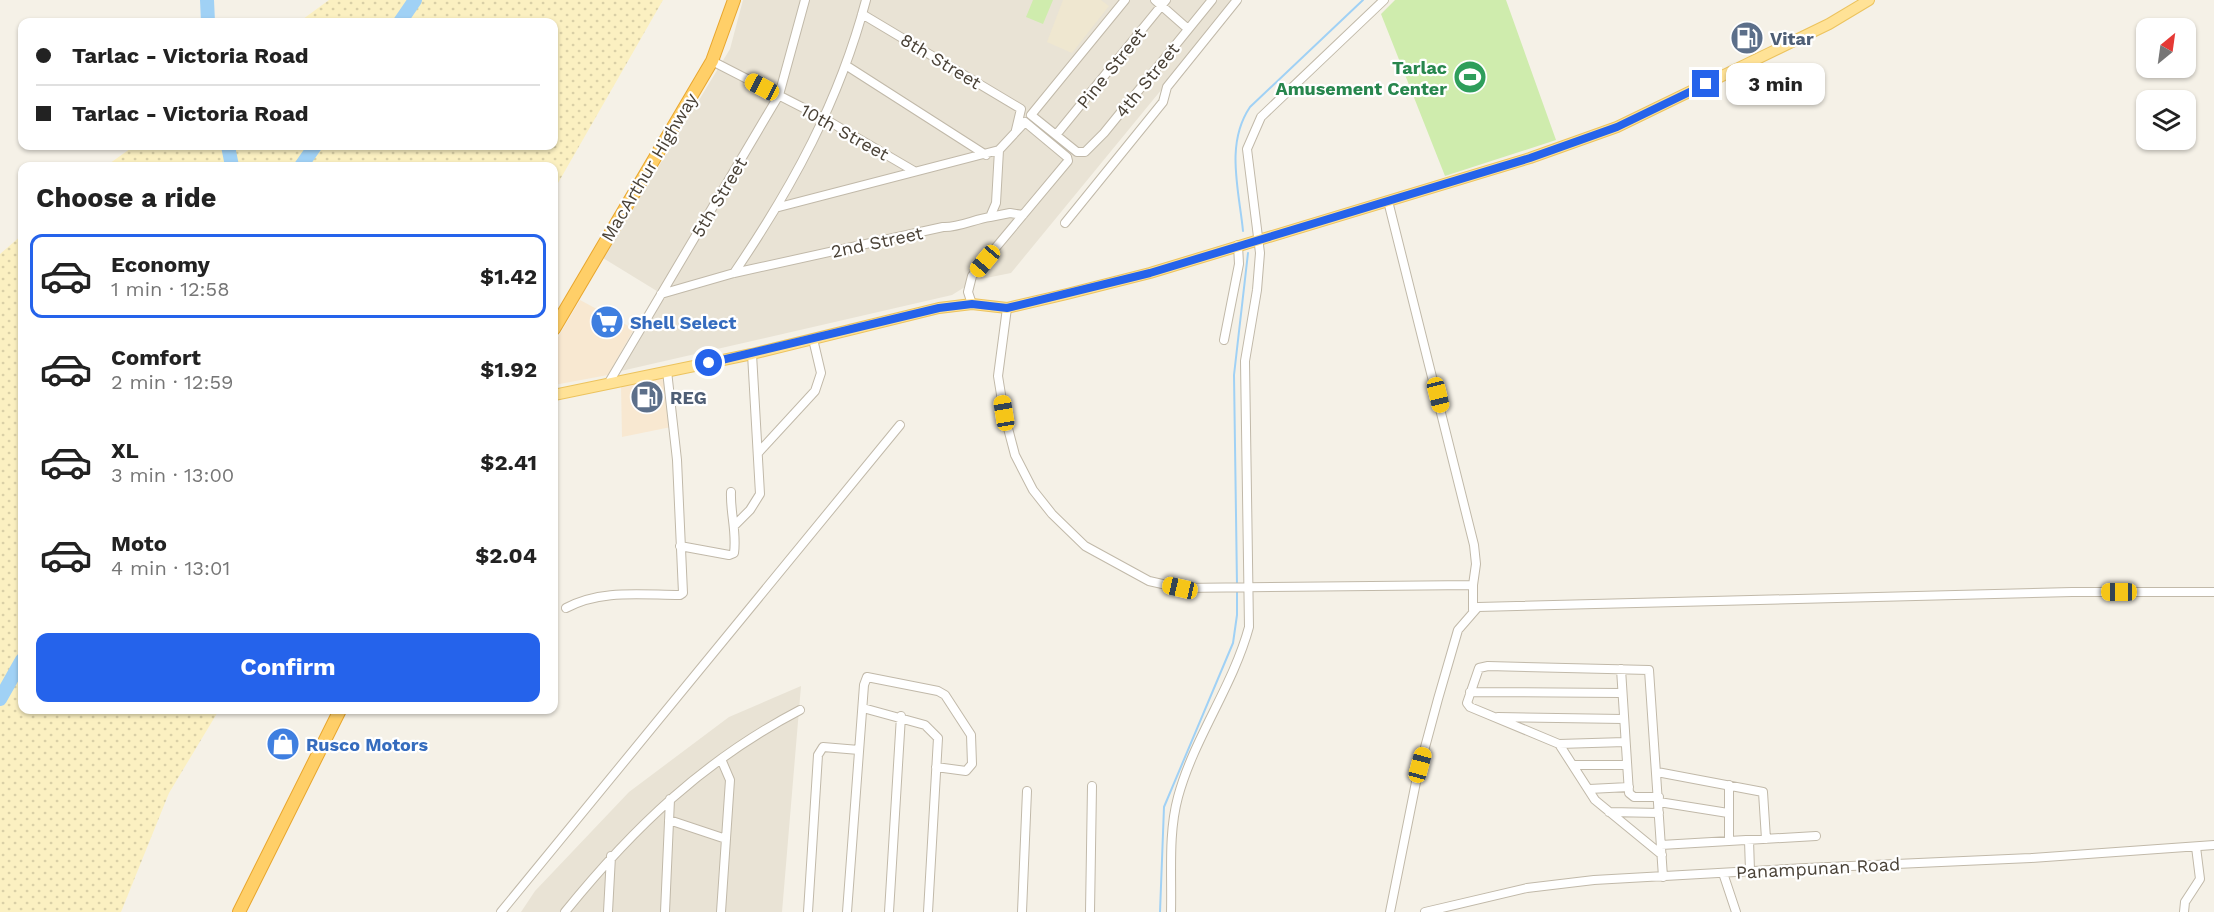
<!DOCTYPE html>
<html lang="en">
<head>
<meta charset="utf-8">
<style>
  :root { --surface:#fff; --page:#f6f6f6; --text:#222; --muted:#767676; --line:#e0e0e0; --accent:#2563eb }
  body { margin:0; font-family:"Work Sans",sans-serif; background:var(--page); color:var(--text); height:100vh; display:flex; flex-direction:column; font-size:22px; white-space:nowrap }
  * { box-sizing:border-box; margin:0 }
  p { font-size:20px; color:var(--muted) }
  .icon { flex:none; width:33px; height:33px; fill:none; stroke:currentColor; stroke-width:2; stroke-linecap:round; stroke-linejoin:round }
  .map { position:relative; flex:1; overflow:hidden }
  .sheet { position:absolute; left:18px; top:162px; width:540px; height:552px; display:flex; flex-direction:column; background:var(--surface); border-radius:12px; box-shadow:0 2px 4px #0004 }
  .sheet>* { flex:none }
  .banner { position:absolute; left:18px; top:18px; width:540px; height:132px; border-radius:12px; box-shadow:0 2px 4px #0004; display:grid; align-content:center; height:132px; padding:0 18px; background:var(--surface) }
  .needle { width:39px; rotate:29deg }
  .controls { position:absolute; left:2136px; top:18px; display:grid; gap:12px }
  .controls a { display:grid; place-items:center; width:60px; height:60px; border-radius:12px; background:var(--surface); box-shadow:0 2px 4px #0004; font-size:30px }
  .end { position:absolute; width:27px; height:27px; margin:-14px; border:8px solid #2563eb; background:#fff; box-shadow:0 0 0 3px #fff }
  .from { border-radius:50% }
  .bubble { position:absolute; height:42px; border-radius:12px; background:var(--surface); box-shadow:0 2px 4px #0004; font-size:20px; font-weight:700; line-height:42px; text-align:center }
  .car { position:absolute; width:18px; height:36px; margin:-18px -9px; border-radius:8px; box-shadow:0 0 4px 2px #0007; background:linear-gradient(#f5c518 24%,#345 0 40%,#f5c518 0 76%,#345 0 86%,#f5c518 0) }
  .banner b { display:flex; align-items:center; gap:21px; height:57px; font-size:22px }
  .banner b+b { border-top:2px solid var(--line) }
  .banner i { width:15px; height:15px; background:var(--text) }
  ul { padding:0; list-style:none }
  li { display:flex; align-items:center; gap:18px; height:84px; margin:0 12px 9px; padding:0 6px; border:3px solid transparent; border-radius:12px }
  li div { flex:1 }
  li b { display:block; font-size:22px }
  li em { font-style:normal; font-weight:700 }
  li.active { border-color:var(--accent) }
  li>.icon { width:54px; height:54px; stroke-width:1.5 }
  h2 { padding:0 18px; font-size:27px; line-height:72px }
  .primary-button { display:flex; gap:12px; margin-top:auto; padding:12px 18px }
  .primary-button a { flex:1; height:69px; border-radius:12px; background:var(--accent); color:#fff; font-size:24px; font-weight:700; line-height:69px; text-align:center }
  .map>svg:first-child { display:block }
  .residential { fill:#e9e3d5 }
  .commercial { fill:#f8e8d1 }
  .education { fill:#efe7d0 }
  .sand { fill:url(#sand-dots) }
  .park { fill:#cfecad }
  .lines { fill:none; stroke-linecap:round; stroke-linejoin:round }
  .stream { stroke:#a0d1f5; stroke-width:2 }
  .river { stroke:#a0d1f5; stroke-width:14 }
  .minor-casing { stroke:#c1b9a9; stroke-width:10 }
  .major-casing { stroke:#ecc35e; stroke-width:12 }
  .highway-casing { stroke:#e8a62e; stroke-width:14 }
  .minor { stroke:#fff; stroke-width:8 }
  .major { stroke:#ffe296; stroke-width:10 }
  .highway { stroke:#ffcf68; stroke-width:12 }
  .route { stroke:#2563eb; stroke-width:8 }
  .labels { text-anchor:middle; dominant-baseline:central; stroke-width:4.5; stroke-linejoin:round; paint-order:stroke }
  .service-label { font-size:18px; font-weight:bold; fill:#4e5e75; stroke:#fff; text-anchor:start }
  .street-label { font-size:18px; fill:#494136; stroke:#fff }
  .leisure-label { font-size:18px; font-weight:bold; fill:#27864d; stroke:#fff; text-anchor:end }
  .shop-label { font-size:18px; font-weight:bold; fill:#366cbe; stroke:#fff; text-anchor:start }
</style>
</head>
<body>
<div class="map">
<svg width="2214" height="912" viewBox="0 0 2214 912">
  <defs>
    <pattern id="sand-dots" width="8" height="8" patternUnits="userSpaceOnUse" patternTransform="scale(1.5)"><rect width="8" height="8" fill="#fbf0c1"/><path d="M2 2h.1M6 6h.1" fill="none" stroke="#d9cfa6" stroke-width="1.8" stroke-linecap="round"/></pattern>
  </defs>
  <rect width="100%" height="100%" fill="#f5f1e7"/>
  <path class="residential" d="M 743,0 L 1235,0 L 1011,273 L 976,280 L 952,295 L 621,371 L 665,296 L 603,258 L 730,49 Z
    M 801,686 L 782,912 L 521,912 L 535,891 L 629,792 L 729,717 Z"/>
  <path class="commercial" d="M 580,300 L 634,329 L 608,375 L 554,385 L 554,344 Z
    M 667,377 L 671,427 L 622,437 L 621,385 Z"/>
  <path class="education" d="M 1063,0 L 1101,0 L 1109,6 L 1072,53 L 1047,42 Z"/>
  <path class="sand" d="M 329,0 L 663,0 L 554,190 L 554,166 L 106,166 L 134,146 L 554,146 L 554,22 L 299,22 Z
    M 22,235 L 22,710 L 219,710 L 169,793 L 121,912 L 0,912 L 0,254 Z"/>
  <path class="park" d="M 1033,0 L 1053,0 L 1043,24 L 1026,17 Z
    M 1395,0 L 1506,0 L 1556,140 L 1445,176 L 1381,14 Z"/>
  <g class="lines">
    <path class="stream" d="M 1243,231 C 1239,190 1225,144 1250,107 L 1363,0
      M 1237,585 L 1234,375 L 1248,253
      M 1160,912 L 1164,807 L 1233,643 L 1237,615 L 1237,590"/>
    <path class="river" d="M 207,0 L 208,22
      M 400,22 L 415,0
      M 228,146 L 232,166
      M 301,166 L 315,146
      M 0,699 L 22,660"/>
    <defs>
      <path id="minor" d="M 1125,0 L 1031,115 L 1077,152 L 1085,152 L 1104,133 L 1212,0
        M 1155,0 L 1188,29
        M 862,14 L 1021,109 L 1016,130
        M 712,61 L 825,119 L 914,171
        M 847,66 L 986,155
        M 1056,135 L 1166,0
        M 1388,201 L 1474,545 L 1476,564 L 1473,585
        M 779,207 L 999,150
        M 990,217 L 1010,213 L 1023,215
        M 1065,223 L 1163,102 L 1167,87 L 1237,0
        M 734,273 C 793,186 839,102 866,0
        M 661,294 L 734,273 L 943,227 C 958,228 975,219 990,217 L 996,203 L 999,150 L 1025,122 L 1067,157 L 1068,161 L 972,276 L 968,292 L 972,304
        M 1007,308 L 998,376 L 1004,413 L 1015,455 L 1033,490 L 1052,514 L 1085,546 L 1149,581 L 1180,588 L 1473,585 L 1473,610
        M 1224,340 L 1239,264 L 1238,245
        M 608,384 L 779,95 L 805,0
        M 758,453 L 815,391 L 821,373 L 813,339
        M 734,526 L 750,510 L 760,494 L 752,354
        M 680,546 L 729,555 L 734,553 C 737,532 730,512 731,492
        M 566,608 C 601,589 642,595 680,595 L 683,593 L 677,460 L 667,371
        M 1621,669 L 1629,793 L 1634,797 L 1659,797
        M 1470,692 L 1621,693
        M 863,708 L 925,725 L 938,738 L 928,912
        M 1498,717 L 1623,719
        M 1559,744 L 1625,742
        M 721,759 L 730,780 L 721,912
        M 1575,765 L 1627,765
        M 1657,772 L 1763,792 L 1766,839
        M 1729,785 L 1729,841
        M 1589,789 L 1629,787
        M 1659,802 L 1728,813
        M 1609,812 L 1659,813
        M 669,820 L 726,839
        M 1749,840 L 1750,871
        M 1661,845 L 1816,836
        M 1662,855 L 1595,800 L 1559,744 L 1470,707 L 1467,703 L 1479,668 L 1488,666 L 1649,670 L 1663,877
        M 1723,873 L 1736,912
        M 501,912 L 900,425
        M 565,912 C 633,828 704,760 800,710
        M 608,912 L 611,856
        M 665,912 L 670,799
        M 808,912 L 818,755 L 823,747 L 859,750
        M 847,912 L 864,685 L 867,677 L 938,691 L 945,695 L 971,735 L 972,764 L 966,771 L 936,767
        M 889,912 L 901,716
        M 1022,912 L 1027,791
        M 1090,912 L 1092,786
        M 1171,912 C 1172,874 1168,834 1178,797 C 1194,738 1233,686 1249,627 L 1245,361 L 1257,290 L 1260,253 L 1247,149 L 1261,117 L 1384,0
        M 1390,912 L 1417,777 L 1438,699 L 1458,630 L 1478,607 L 2072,592 L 2214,592
        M 1425,912 L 1527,888 L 1594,880 L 1806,868 L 2031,858 L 2214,845
        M 2184,912 L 2185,902 L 2200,879 L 2196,847"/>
      <path id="major" d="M 554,395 L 752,354 L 939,308 L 972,304 L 1007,308 L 1067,294 L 1150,273 L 1530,158 L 1617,127 L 1829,24 L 1869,0"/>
      <path id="highway" d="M 554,329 L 712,61 L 734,0
        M 239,912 L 340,710"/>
    </defs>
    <use href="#minor" class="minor-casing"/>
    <use href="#major" class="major-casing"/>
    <use href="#highway" class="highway-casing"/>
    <use href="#minor" class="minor"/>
    <use href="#major" class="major"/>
    <use href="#highway" class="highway"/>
  </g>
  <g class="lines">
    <path class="route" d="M 709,363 L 939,308 L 972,304 L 1007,308 L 1150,273 L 1530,158 L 1617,127 L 1706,84"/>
  </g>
  <defs>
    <symbol id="fuel-disc" viewBox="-11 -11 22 22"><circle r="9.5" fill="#5c6f8a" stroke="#fff"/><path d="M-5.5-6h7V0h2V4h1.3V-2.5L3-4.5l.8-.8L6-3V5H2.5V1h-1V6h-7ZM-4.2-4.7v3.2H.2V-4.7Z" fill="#fff"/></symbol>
    <symbol id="stadium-disc" viewBox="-11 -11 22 22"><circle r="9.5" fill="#2e9e5b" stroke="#fff"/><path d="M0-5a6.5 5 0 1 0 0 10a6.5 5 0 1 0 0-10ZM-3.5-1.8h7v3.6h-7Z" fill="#fff"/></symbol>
    <symbol id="supermarket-disc" viewBox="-11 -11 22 22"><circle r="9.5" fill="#3f7fe0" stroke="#fff"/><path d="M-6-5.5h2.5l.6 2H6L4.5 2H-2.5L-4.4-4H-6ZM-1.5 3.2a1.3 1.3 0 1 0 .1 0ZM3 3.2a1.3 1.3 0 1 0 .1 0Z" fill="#fff"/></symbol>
    <symbol id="shop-disc" viewBox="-11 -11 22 22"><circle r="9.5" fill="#3f7fe0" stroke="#fff"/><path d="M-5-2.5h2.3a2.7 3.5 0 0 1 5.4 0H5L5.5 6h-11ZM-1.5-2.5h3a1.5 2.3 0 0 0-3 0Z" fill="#fff"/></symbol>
  </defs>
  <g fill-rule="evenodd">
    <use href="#fuel-disc" x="1728" y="19" width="38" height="38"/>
    <use href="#stadium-disc" x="1451" y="58" width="38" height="38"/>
    <use href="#supermarket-disc" x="588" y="303" width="38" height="38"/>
    <use href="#fuel-disc" x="628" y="378" width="38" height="38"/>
    <use href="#shop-disc" x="264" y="725" width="38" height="38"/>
  </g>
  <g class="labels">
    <g class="service-label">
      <text x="1770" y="38">Vitar</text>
      <text x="670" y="397">REG</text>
    </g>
    <g class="street-label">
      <text transform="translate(941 61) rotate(31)">8th Street</text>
      <text transform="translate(1111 68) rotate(-51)">Pine Street</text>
      <text transform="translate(1147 80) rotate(-51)">4th Street</text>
      <text transform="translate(845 132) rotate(29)">10th Street</text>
      <text transform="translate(649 167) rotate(-59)">MacArthur Highway</text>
      <text transform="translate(719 197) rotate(-59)">5th Street</text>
      <text transform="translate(877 242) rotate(-12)">2nd Street</text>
      <text transform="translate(1818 868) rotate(-3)">Panampunan Road</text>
    </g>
    <g class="leisure-label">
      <text x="1447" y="67">Tarlac<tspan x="1447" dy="21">Amusement Center</tspan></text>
    </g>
    <g class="shop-label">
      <text x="630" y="322">Shell Select</text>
      <text x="306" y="744">Rusco Motors</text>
    </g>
  </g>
</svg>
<div class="controls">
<a><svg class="needle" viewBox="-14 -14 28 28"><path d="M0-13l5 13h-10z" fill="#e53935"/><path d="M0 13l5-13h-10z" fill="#767676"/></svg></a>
<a><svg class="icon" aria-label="layers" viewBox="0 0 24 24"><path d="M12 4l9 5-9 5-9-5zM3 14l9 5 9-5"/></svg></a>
</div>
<i class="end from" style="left:709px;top:363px"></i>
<i class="end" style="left:1706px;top:84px"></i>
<div class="bubble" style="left:1726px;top:63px;width:99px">3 min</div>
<i class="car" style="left:762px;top:87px;rotate:298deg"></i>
<i class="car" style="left:985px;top:261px;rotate:220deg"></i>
<i class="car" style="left:1438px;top:395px;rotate:166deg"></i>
<i class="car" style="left:1004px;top:413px;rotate:351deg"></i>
<i class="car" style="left:1180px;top:588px;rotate:283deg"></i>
<i class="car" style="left:2119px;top:592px;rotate:270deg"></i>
<i class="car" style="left:1420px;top:765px;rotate:15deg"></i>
<div class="banner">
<b><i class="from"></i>Tarlac - Victoria Road</b>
<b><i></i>Tarlac - Victoria Road</b>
</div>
<section class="sheet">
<h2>Choose a ride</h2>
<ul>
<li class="active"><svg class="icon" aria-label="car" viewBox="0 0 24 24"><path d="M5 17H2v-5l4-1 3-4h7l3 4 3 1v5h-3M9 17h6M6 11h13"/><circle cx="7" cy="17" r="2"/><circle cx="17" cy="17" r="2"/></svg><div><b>Economy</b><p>1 min · 12:58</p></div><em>$1.42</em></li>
<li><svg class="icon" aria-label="car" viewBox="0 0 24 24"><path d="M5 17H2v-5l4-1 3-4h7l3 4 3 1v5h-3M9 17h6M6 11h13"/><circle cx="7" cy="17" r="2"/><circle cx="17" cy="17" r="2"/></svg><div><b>Comfort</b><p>2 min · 12:59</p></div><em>$1.92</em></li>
<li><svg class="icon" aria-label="car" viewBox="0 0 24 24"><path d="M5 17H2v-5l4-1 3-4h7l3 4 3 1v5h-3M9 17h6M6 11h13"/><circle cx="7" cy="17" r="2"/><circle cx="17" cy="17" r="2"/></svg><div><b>XL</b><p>3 min · 13:00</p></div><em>$2.41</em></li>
<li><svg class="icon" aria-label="car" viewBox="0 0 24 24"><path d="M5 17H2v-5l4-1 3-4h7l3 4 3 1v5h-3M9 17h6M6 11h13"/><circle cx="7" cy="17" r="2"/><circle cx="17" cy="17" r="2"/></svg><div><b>Moto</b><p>4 min · 13:01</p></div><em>$2.04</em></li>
</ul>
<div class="primary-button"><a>Confirm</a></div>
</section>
</div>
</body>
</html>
